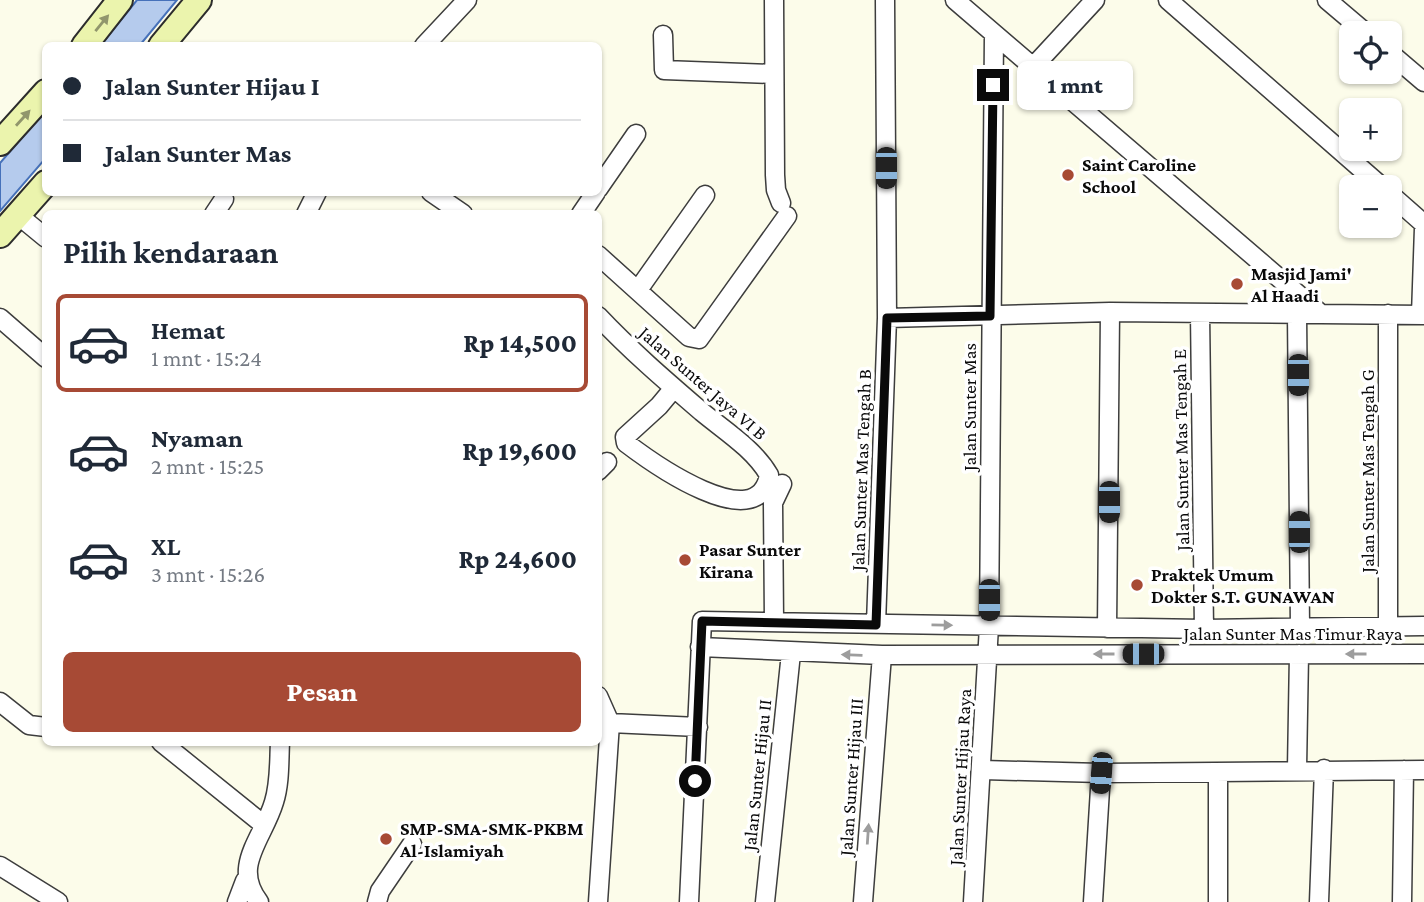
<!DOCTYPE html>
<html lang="id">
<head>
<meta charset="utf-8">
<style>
  :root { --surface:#fff; --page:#f2f2f3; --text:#1f2937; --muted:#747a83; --line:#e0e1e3; --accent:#a74a35 }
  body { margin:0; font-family:"Crimson Pro",serif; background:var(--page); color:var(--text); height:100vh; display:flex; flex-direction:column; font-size:26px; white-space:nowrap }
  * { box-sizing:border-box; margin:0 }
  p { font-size:23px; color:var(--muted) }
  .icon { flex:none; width:38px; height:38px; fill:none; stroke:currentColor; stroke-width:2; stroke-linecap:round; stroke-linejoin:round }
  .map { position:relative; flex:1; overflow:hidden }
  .drawer { position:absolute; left:42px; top:210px; width:560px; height:536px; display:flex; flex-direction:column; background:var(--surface); border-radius:10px; box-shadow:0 2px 5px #0004 }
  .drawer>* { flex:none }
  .top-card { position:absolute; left:42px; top:42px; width:560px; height:154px; border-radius:10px; box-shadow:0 2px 5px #0004; display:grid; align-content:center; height:154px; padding:0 21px; background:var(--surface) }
  .controls { position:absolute; left:1339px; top:21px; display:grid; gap:14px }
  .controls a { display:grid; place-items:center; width:63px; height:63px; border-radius:10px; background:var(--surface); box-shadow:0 2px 5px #0004; font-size:35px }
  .end { position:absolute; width:32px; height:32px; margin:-16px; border:9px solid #0a0a0a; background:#fff; box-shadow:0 0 0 4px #fff }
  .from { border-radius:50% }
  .bubble { position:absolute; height:49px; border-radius:10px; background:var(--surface); box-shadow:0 2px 5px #0004; font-size:23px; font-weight:800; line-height:49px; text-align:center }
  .car { position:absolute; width:21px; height:42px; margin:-21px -10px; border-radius:9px; box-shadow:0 0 5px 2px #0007; background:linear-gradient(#222 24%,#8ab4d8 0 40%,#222 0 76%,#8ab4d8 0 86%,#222 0) }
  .top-card b { display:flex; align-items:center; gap:24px; height:66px; font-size:26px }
  .top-card b+b { border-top:2px solid var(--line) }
  .top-card i { width:18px; height:18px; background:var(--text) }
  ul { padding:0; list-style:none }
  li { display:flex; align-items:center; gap:21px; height:98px; margin:0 14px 10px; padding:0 7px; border:4px solid transparent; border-radius:10px }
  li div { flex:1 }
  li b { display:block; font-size:26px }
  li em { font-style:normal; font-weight:800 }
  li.selected { border-color:var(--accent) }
  li>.icon { width:63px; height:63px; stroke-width:1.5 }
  h2 { padding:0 21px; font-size:32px; line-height:84px }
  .cta { display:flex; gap:14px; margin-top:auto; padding:14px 21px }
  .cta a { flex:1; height:80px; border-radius:10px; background:var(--accent); color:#fff; font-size:28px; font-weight:800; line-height:80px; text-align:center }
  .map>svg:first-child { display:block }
  .water { fill:#b5cbed; stroke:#4671ba; stroke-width:2 }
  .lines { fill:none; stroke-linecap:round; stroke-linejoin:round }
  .minor-casing { stroke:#3d3d3d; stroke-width:21 }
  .secondary-casing { stroke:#2c2c2c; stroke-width:28 }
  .minor { stroke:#fff; stroke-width:18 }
  .secondary { stroke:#ebf4ad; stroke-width:24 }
  .oneway { fill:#91966c }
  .oneway2 { fill:#9d9d9d }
  .route { stroke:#0a0a0a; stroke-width:9 }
  .poi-dot { fill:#a74a35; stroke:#fff; stroke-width:2.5 }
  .labels { text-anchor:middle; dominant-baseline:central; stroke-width:7; stroke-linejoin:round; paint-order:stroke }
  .poi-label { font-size:19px; font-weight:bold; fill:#0a0a0a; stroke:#fff; text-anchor:start }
  .street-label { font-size:19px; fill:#0a0a0a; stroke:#fff }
</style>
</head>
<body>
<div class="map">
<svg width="1424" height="902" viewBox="0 0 1424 902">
  <rect width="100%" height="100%" fill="#fcfcea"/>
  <path class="water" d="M 137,0 L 177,0 L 140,45 L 100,46 Z
    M 45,111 L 45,159 L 0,211 L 0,163 Z"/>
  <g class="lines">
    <defs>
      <path id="minor" d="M 774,0 L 775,175 L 776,190 L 781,203
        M 955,0 L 1321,314
        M 1168,0 L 1382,187
        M 1327,0 L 1366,33
        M 663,35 L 664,70 L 774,74
        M 424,46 L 467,0
        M 1390,53 L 1424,82
        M 1033,67 L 1095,0
        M 598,189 L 636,134
        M 431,192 L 463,214
        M 1390,194 L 1424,224
        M 214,214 L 224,199
        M 306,214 L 317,192
        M 581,214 L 596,192
        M 18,215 L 46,238
        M 598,255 L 689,337 L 699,339 L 787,216
        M 638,290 L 705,195
        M 1200,313 L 1204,629
        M 1297,314 L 1300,628
        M 1421,315 L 1424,228
        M 598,316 C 631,351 666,381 702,412 C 725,431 754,449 769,475 C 758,539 651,462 626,443 L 625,437 L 659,406 L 674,388
        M 0,318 L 46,358
        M 887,318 L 1110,312 L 1424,315
        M 598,471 L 607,462
        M 774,621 L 773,503 L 782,484
        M 876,624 L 887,318 L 885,0
        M 1388,627 L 1388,314
        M 1107,628 L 1110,312
        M 700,647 L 882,655 L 1424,654
        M 598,696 L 610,723
        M 0,702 L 29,725 L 46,727
        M 161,742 L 264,825
        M 1297,769 L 1299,654
        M 983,770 L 1101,773 L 1424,770
        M 1218,772 L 1218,902
        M 0,866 L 58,902
        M 237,902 L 245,881
        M 259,902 C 231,866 263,839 274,802 C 280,783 279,762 280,742
        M 377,902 L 380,891 L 412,844
        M 598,902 L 610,723 L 698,727
        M 689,902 L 702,621 L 1204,629 L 1424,626
        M 765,902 L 791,653
        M 863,902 L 882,655
        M 973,902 L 989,626 L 994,34
        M 1093,902 L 1101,773
        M 1319,902 L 1324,769
        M 1402,902 L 1404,770"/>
      <path id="secondary" d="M 84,46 L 120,0
        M 161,46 L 199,0
        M 0,143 L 46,92
        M 0,235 L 46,183"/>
    </defs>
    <use href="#minor" class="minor-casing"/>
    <use href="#secondary" class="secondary-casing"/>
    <use href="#minor" class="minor"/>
    <use href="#secondary" class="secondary"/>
  </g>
  <defs><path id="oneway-solid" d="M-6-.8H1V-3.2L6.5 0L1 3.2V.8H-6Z" transform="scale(1.75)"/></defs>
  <g class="oneway">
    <use href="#oneway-solid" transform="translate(102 23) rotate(-51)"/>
    <use href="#oneway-solid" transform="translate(23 118) rotate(-48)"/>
  </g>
  <g class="oneway2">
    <use href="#oneway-solid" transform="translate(942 625) rotate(1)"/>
    <use href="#oneway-solid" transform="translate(1104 654) rotate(-180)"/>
    <use href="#oneway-solid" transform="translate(1356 654) rotate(180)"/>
    <use href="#oneway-solid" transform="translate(852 655) rotate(-178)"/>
    <use href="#oneway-solid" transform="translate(868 834) rotate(-86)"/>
  </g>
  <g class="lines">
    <path class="route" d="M 695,781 L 702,621 L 876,625 L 887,318 L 990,316 L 993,85"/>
  </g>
  <g class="poi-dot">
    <circle cx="1068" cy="175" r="7"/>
    <circle cx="1237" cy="284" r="7"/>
    <circle cx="685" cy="560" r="7"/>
    <circle cx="1137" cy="585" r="7"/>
    <circle cx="386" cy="839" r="7"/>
  </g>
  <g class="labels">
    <g class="poi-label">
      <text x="1082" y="164">Saint Caroline<tspan x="1082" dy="22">School</tspan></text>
      <text x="1251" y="273">Masjid Jami'<tspan x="1251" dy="22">Al Haadi</tspan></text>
      <text x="699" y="549">Pasar Sunter<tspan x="699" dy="22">Kirana</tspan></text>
      <text x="1151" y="574">Praktek Umum<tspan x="1151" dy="22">Dokter S.T. GUNAWAN</tspan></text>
      <text x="400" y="828">SMP-SMA-SMK-PKBM<tspan x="400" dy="22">Al-Islamiyah</tspan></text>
    </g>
    <g class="street-label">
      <text transform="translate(703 383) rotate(41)">Jalan Sunter Jaya VI B</text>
      <text transform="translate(969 407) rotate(-90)">Jalan Sunter Mas</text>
      <text transform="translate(1181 450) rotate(-91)">Jalan Sunter Mas Tengah E</text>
      <text transform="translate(861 470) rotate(-88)">Jalan Sunter Mas Tengah B</text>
      <text transform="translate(1367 471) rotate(-90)">Jalan Sunter Mas Tengah G</text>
      <text x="1293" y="633">Jalan Sunter Mas Timur Raya</text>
      <text transform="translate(757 775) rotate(-84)">Jalan Sunter Hijau II</text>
      <text transform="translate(851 777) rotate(-86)">Jalan Sunter Hijau III</text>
      <text transform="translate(960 777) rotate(-87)">Jalan Sunter Hijau Raya</text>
    </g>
  </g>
</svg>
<div class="controls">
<a><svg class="icon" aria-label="locate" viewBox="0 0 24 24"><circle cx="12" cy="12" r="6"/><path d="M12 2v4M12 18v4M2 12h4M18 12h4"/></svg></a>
<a>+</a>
<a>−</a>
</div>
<i class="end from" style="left:695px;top:781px"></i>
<i class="end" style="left:993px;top:85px"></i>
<div class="bubble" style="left:1017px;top:61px;width:116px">1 mnt</div>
<i class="car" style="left:886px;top:168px;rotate:180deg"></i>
<i class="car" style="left:1298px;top:375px;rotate:180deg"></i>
<i class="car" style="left:1109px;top:502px;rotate:180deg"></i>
<i class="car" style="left:1299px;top:532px;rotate:0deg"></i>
<i class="car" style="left:989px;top:600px;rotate:180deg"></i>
<i class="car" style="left:1143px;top:654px;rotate:270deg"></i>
<i class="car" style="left:1101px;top:773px;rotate:184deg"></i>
<div class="top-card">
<b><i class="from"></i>Jalan Sunter Hijau I</b>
<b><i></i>Jalan Sunter Mas</b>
</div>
<section class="drawer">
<h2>Pilih kendaraan</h2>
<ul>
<li class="selected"><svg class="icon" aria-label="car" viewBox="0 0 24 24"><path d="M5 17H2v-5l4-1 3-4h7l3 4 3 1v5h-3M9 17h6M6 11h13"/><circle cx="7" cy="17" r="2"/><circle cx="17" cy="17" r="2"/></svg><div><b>Hemat</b><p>1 mnt · 15:24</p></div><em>Rp 14,500</em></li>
<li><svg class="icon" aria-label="car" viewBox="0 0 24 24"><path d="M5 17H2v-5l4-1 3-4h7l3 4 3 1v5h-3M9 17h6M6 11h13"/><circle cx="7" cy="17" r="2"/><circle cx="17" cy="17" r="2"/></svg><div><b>Nyaman</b><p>2 mnt · 15:25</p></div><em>Rp 19,600</em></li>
<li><svg class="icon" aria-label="car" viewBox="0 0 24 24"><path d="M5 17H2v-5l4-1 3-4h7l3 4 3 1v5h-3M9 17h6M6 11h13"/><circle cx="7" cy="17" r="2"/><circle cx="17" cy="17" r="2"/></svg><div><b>XL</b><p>3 mnt · 15:26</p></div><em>Rp 24,600</em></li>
</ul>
<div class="cta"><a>Pesan</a></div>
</section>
</div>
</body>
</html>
